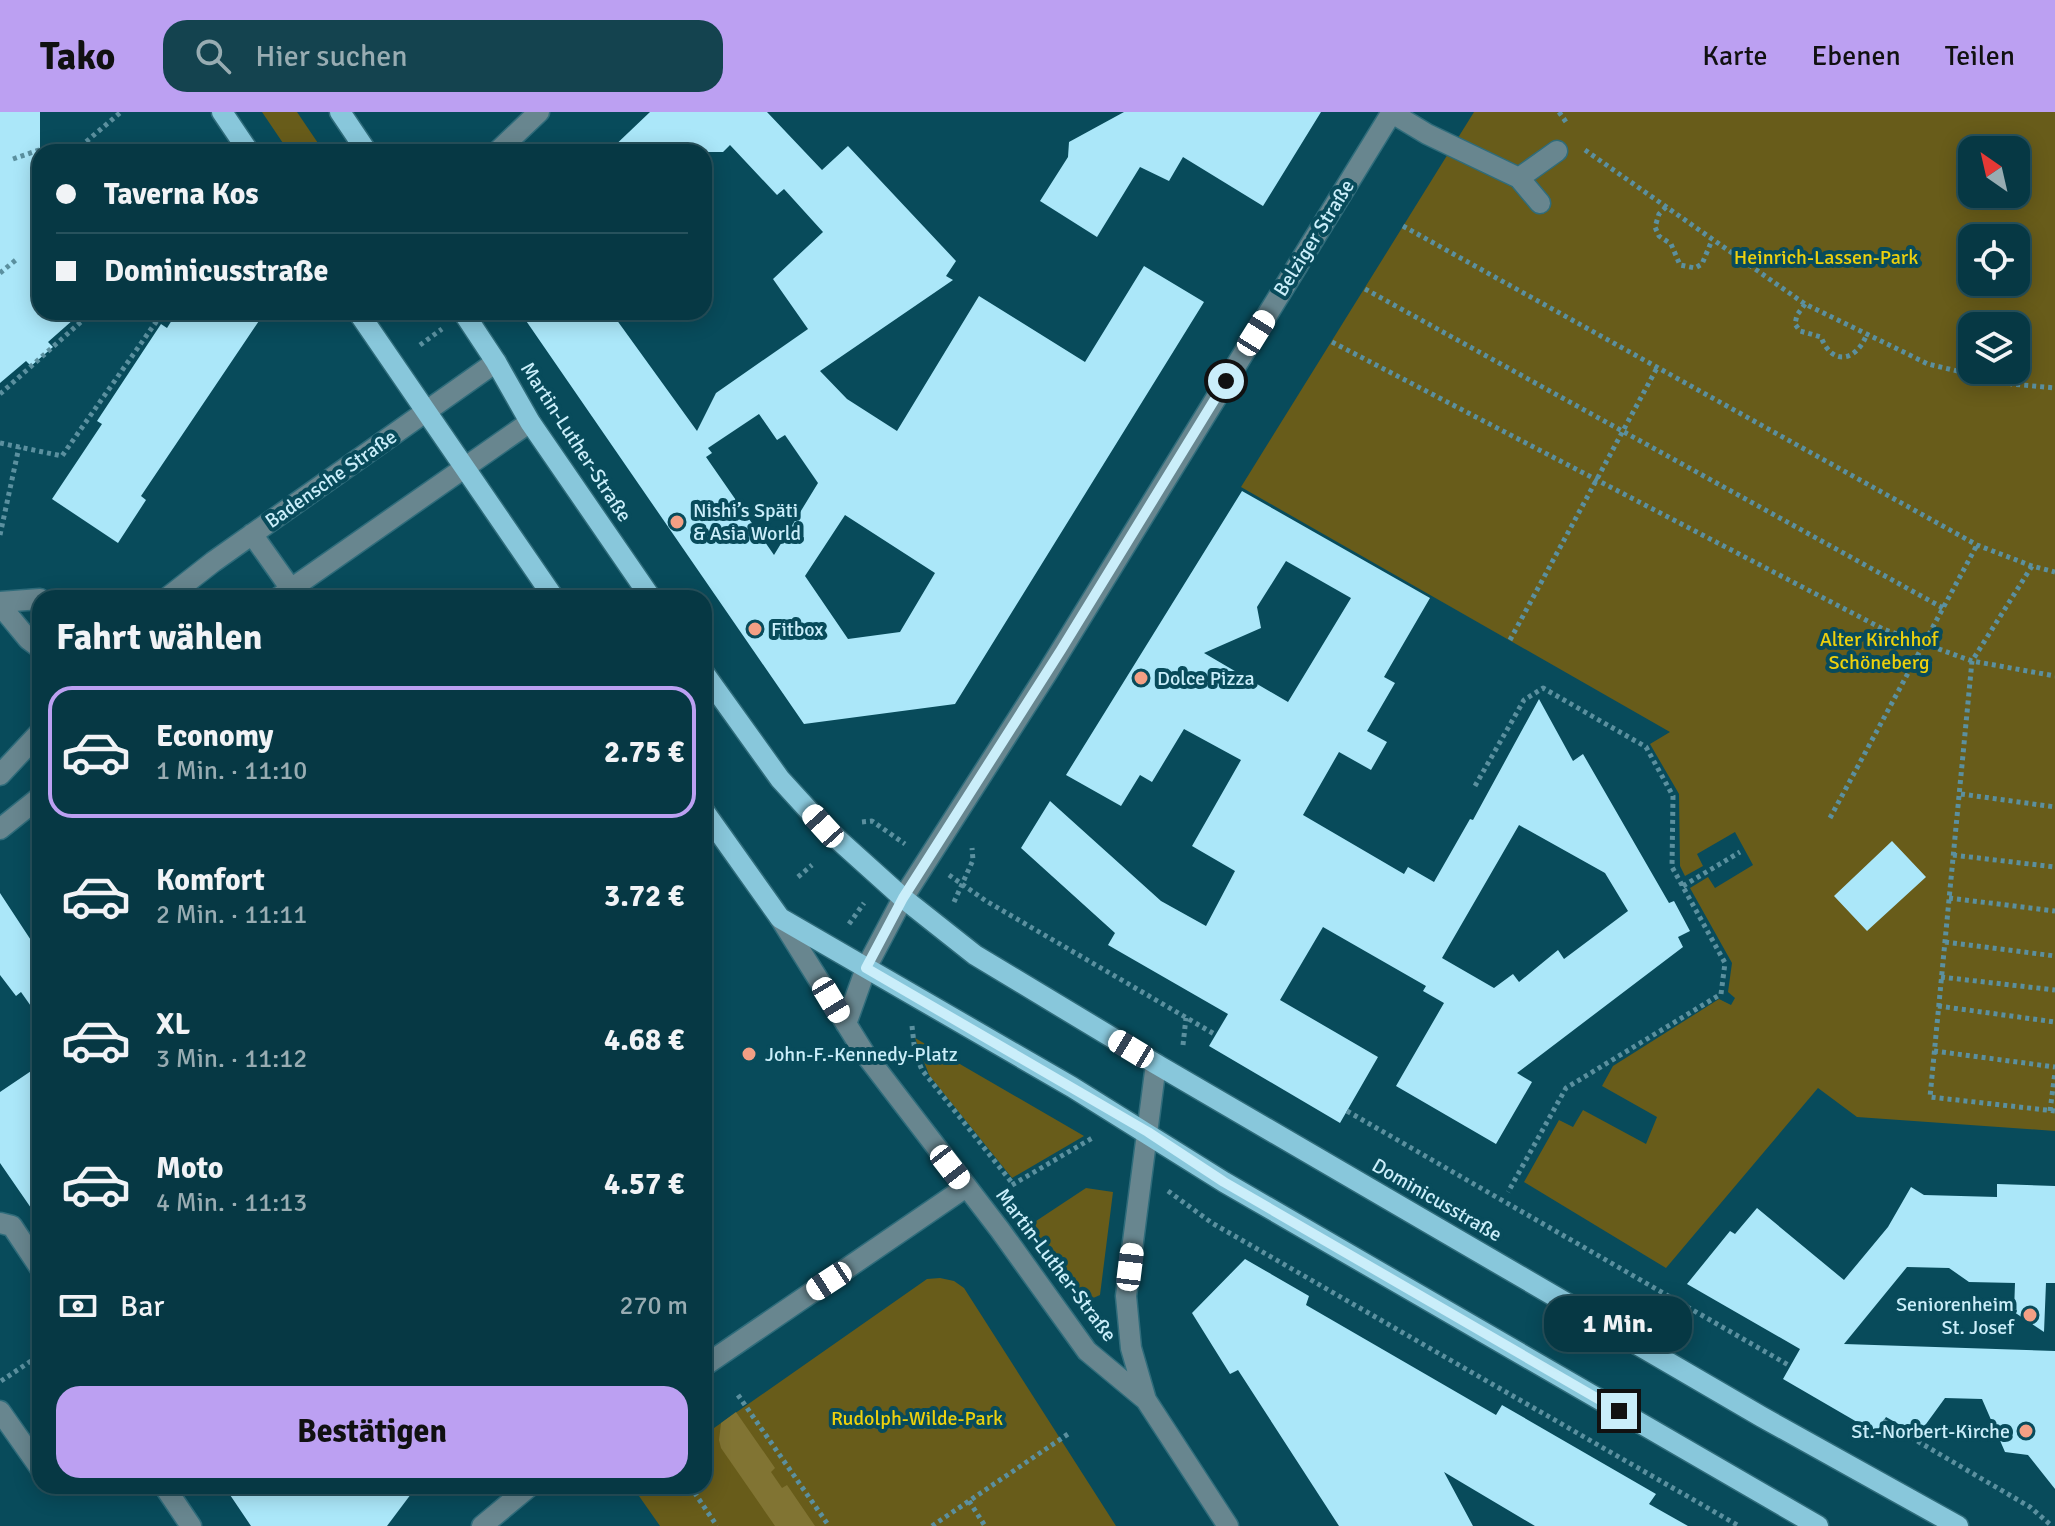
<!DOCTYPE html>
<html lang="de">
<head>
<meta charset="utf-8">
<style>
  :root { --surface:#063844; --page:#14434f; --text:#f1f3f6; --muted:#98acb2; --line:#27525d; --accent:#bca0f2 }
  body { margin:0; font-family:Signika,sans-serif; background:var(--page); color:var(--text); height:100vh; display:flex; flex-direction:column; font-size:30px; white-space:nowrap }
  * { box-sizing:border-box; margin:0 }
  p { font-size:26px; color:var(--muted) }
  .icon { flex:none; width:44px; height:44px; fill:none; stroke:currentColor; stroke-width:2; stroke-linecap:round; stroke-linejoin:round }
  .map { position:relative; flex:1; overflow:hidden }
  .side { position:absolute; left:32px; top:478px; width:680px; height:904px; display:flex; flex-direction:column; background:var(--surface); border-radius:24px; box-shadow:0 4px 20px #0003,0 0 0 2px var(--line) }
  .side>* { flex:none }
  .top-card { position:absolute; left:32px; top:32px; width:680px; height:176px; border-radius:24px; box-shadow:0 4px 20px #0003,0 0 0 2px var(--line); display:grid; align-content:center; height:176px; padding:0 24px; background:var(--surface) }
  .needle { width:52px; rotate:326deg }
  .tools { position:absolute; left:1958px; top:24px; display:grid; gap:16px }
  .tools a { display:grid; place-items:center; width:72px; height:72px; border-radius:16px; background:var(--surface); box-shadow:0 4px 20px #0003,0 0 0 2px var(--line); font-size:40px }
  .end { position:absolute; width:36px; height:36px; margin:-18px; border:10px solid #caeefa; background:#111; box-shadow:0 0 0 4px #111 }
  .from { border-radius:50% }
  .bubble { position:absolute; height:56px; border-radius:24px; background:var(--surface); box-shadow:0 4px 20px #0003,0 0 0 2px var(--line); font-size:26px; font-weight:800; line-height:56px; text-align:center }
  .car { position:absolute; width:24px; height:48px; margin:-24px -12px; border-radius:10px; box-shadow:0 0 6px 2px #0007; background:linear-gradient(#fff 24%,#345 0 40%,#fff 0 76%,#345 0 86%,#fff 0) }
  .top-card b { display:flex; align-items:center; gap:28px; height:76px; font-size:30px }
  .top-card b+b { border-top:2px solid var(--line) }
  .top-card i { width:20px; height:20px; background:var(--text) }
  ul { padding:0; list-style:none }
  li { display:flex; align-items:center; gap:24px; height:132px; margin:0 16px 12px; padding:0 8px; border:4px solid transparent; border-radius:24px }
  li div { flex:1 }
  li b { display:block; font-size:30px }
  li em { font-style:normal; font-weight:800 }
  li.on { border-color:var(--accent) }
  li>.icon { width:72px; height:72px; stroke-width:1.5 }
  h2 { padding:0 24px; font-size:36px; line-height:96px }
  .pay { display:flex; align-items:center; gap:20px; height:88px; padding:0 24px; font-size:30px }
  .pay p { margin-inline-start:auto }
  .primary-button { display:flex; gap:16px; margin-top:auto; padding:16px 24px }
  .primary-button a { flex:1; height:92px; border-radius:24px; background:var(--accent); color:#111; font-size:32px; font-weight:800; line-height:92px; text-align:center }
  header { display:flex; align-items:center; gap:48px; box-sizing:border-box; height:112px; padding:0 40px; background:var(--accent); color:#111 }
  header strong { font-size:38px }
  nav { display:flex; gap:44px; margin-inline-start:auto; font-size:28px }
  .search { width:560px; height:72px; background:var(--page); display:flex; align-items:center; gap:20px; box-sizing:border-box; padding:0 28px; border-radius:24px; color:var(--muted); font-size:30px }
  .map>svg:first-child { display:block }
  .green { fill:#685c1a; fill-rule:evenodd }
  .forest { fill:#817433 }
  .building { fill:#abe7f9; fill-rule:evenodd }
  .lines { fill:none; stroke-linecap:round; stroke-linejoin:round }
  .minor-casing { stroke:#2f6c7b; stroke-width:23 }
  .major-casing { stroke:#2f6c7b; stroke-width:23 }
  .path { stroke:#5b909f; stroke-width:5; stroke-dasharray:4 4; stroke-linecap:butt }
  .minor { stroke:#68868f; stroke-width:20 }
  .major { stroke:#88c7db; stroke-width:20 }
  .route { stroke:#caeefa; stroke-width:10 }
  .poi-dot { fill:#f39f84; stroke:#084b5b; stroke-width:3 }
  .labels { text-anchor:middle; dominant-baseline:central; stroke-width:8; stroke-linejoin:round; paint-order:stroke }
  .street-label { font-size:20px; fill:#caeefa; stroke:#084b5b }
  .park-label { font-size:20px; fill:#edd00d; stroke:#084b5b }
  .poi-label { font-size:20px; fill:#caeefa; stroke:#084b5b; text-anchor:start }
</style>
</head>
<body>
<header>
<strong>Tako</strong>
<div class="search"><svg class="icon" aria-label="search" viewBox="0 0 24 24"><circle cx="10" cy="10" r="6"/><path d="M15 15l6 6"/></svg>Hier suchen</div>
<nav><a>Karte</a><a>Ebenen</a><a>Teilen</a></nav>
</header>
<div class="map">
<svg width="2055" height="1414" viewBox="0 0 2055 1414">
  <rect width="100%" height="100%" fill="#084b5b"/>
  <path class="green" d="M 262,0 L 297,0 L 324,40 L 289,40 Z
    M 1474,0 L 2055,0 L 2055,1019 L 1857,1005 L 1818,976 L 1666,1156 L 1524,1070 L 1559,1008 L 1573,1015 L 1583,998 L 1646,1032 L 1657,1005 L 1602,974 L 1613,954 L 1719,887 L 1731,893 L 1735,886 L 1728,880 L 1732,851 L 1690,776 L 1708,765 L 1715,776 L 1753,753 L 1735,720 L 1697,742 L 1703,754 L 1685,764 L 1680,754 L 1679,682 L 1650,632 L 1670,620 L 1241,375 ZM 1972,38 L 2016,38 L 2016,82 L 1972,82 ZM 1972,126 L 2016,126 L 2016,170 L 1972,170 ZM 1972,214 L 2016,214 L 2016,258 L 1972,258 Z
    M 915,926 L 1072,1017 L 1084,1024 L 1012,1066 L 929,963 Z
    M 1086,1076 L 1113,1080 L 1100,1183 L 1091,1187 L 1086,1184 L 1030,1113 Z
    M 940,1166 L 954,1169 L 964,1176 L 1116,1414 L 660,1414 L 632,1374 L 704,1374 L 704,1323 L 927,1167 Z"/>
  <path class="forest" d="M 736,1300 L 775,1356 L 771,1360 L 782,1376 L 787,1373 L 815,1414 L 775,1414 L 721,1336 L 719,1328 L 721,1311 Z"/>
  <path class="building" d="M 0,0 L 40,0 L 40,200 L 82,200 L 48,230 L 53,235 L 31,254 L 26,249 L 0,271 Z
    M 650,0 L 767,0 L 822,58 L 848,34 L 956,149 L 946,164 L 953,168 L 820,259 L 847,287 L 897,319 L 979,184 L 1085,250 L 1144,154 L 1204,190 L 955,592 L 804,612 L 520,200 L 611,200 L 697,319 L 716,281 L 808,217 L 773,167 L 823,120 L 784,77 L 777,83 L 730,33 L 723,40 L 608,40 ZM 759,302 L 777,328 L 785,323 L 818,371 L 774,443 L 706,345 L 712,341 L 708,336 ZM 845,403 L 935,461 L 900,520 L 848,527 L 805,464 Z
    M 1124,0 L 1321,0 L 1263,94 L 1183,45 L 1169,69 L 1140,55 L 1097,125 L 1040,89 L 1068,45 L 1069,30 Z
    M 177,200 L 265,200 L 141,384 L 146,388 L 118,431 L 52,387 L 102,312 L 97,309 L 161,212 L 167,216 Z
    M 1242,379 L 1430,486 L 1384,565 L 1395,571 L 1367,619 L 1387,630 L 1371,658 L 1339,640 L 1303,703 L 1404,762 L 1408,755 L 1434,770 L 1470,707 L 1473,708 L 1539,587 L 1573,649 L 1583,642 L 1669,791 L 1674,789 L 1690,819 L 1678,825 L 1683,835 L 1517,961 L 1532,970 L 1496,1032 L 1396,974 L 1444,891 L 1423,879 L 1426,874 L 1323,815 L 1280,888 L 1378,945 L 1340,1011 L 1209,934 L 1228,902 L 1108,833 L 1115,821 L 1021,736 L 1050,689 L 1161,789 L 1206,814 L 1235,759 L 1192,734 L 1241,648 L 1184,617 L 1152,670 L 1140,663 L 1121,694 L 1066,663 ZM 1286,449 L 1351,486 L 1288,590 L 1204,541 L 1261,516 L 1257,495 ZM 1519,713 L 1605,761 L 1628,799 L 1564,847 L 1558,838 L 1519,870 L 1513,862 L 1494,876 L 1442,846 Z
    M 1892,729 L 1926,765 L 1867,819 L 1834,784 Z
    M 0,781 L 40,842 L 40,907 L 21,880 L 16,884 L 0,863 Z
    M 40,953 L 40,1109 L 0,1051 L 0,980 Z
    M 1997,1072 L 2055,1074 L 2055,1171 L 2046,1171 L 2044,1220 L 2014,1200 L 2015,1171 L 1969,1170 L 1949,1156 L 1907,1155 L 1844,1232 L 2055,1239 L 2055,1377 L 2028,1343 L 2005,1340 L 1982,1287 L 1945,1286 L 1918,1323 L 1886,1305 L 1876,1321 L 1783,1267 L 1800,1237 L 1687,1172 L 1730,1119 L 1735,1122 L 1757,1096 L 1844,1168 L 1888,1115 L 1911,1075 L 1924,1083 L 1997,1085 Z
    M 1245,1147 L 1309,1184 L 1306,1193 L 1496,1303 L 1502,1293 L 1656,1382 L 1649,1392 L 1688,1414 L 1535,1414 L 1444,1360 L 1473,1414 L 1339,1414 L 1238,1258 L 1230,1262 L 1192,1201 Z
    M 224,1374 L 417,1374 L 387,1414 L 251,1414 Z"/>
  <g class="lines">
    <defs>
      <path id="minor" d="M 1392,1 L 1427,22 L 1519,66 L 1557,39
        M 497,40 L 539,0
        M 1519,66 L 1540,91
        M 252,422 L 291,477
        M 167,486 L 213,450 L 496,250
        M 278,486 L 530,310
        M 0,490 L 40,487
        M 0,493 L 28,527 L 40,536
        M 0,663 L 40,620
        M 0,717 L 40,685
        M 780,806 L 865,942 L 1000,1118 L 1087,1239 L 1146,1288
        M 846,912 L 866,856 L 903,786 L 1047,561 L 1392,0
        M 1156,952 L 1126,1184 L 1131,1236 L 1146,1288 L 1228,1414
        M 0,1111 L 12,1114 L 40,1156
        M 704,1254 L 966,1075
        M 0,1299 L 40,1356
        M 164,1374 L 191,1414
        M 482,1414 L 530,1374"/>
      <path id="major" d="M 222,0 L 249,40
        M 340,0 L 367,40
        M 358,200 L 554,486
        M 463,200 L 496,250 L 530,310 L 651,486
        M 704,561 L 780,667 L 823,714 L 903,786 L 975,843 L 1156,952 L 1762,1305 L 1958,1414
        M 704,699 L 780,806 L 1072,975 L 1224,1070 L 1818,1414"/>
    </defs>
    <use href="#minor" class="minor-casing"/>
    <use href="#major" class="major-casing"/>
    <path class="path" d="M 1559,0 L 1566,10
      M 1585,38 L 1805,192 L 1928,252 L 2012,272 L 2055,276
      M 74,40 L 121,0
      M 13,47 L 42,37 L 47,40
      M 1666,95 L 1659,102 L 1655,115 L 1659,124 L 1671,132 L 1680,153 L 1695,156 L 1702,152 L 1712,128
      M 1403,114 L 1977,433 L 2032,454 L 2055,460
      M 0,161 L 17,147
      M 1365,177 L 1943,496
      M 1805,192 L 1797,203 L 1795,212 L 1800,219 L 1821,225 C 1832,254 1856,250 1867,222
      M 1332,230 L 1883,517 L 1972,549 L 2055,564
      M 420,233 L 442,217
      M 0,282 L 92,200
      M 0,331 L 62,344 L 163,200
      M 0,423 L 19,335
      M 2032,454 L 1972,549 L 1930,985 L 2055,999
      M 1510,528 L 1658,254
      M 1475,674 L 1524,588 L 1543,576 L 1646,635 L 1673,684 L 1672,755 L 1725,851 L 1721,882 L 1566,976 L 1508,1080
      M 1961,682 L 2055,695
      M 1830,706 L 1977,433
      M 862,710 L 872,709 L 905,732
      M 1953,743 L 2055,755
      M 949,763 L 986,789 L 1216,923
      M 798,765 L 812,753
      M 1683,774 L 1740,740
      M 704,786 L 708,783
      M 1949,786 L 2055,799
      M 954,790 L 973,748 L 972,736
      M 849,812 L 864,791
      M 1945,830 L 2055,844
      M 1941,865 L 2055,878
      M 1938,894 L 2055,910
      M 912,914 L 915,941 L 922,958 L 1013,1072
      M 1183,933 L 1186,906
      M 1934,939 L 2055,955
      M 1347,999 L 1790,1254
      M 2050,999 L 2055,960
      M 1012,1073 L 1094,1025
      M 1168,1079 L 1212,1111 L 1739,1414
      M 1,1269 L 40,1243
      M 738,1283 L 829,1414
      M 1883,1309 L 2030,1395 L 2052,1414
      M 690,1374 L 717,1414
      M 969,1389 L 985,1414
      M 932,1414 L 1068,1322"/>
    <use href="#minor" class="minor"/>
    <use href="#major" class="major"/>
  </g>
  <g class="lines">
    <path class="route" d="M 1226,269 L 1061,538 L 903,786 L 866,856 L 1148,1020 L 1224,1070 L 1619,1299"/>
  </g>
  <g class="poi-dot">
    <circle cx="677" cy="410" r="8"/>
    <circle cx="755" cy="517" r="8"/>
    <circle cx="1141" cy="566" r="8"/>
    <circle cx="749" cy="942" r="8"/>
    <circle cx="2030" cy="1203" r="8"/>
    <circle cx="2026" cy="1319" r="8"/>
  </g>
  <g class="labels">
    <g class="street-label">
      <text transform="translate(1314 126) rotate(-58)">Belziger Straße</text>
      <text transform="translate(576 330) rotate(57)">Martin-Luther-Straße</text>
      <text transform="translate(331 367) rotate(-35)">Badensche Straße</text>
      <text transform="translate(1437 1088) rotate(30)">Dominicusstraße</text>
      <text transform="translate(1056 1153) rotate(53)">Martin-Luther-Straße</text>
    </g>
    <g class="park-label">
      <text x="1826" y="145">Heinrich-Lassen-Park</text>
      <text x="1879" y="527">Alter Kirchhof<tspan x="1879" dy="23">Schöneberg</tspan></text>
      <text x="917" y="1306">Rudolph-Wilde-Park</text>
    </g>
    <g class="poi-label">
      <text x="693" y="398">Nishi’s Späti<tspan x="693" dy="23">&amp; Asia World</tspan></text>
      <text x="771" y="517">Fitbox</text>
      <text x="1157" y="566">Dolce Pizza</text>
      <text x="765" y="942">John-F.-Kennedy-Platz</text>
      <text x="2014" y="1192" text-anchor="end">Seniorenheim<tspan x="2014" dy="23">St. Josef</tspan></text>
      <text x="2010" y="1319" text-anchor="end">St.-Norbert-Kirche</text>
    </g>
  </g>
</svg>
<div class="tools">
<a><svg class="needle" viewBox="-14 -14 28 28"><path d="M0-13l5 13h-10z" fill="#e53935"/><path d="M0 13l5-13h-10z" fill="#98acb2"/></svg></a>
<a><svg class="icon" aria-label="locate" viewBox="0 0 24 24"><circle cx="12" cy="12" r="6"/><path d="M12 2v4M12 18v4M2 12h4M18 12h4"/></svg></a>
<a><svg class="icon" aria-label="layers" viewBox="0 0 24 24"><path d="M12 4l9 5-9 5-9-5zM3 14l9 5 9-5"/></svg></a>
</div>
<i class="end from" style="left:1226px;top:269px"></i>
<i class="end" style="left:1619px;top:1299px"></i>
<div class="bubble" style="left:1544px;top:1184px;width:148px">1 Min.</div>
<i class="car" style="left:1256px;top:221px;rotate:32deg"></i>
<i class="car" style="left:823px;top:714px;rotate:318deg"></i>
<i class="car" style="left:831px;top:888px;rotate:149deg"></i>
<i class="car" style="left:1131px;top:937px;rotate:301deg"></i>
<i class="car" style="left:950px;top:1055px;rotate:142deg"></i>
<i class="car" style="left:1130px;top:1155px;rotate:7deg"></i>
<i class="car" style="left:829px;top:1169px;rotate:237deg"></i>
<div class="top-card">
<b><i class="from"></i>Taverna Kos</b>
<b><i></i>Dominicusstraße</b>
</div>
<section class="side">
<h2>Fahrt wählen</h2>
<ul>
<li class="on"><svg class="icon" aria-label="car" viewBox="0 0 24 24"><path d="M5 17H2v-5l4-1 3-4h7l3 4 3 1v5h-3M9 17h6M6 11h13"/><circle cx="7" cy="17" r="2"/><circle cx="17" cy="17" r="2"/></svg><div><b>Economy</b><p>1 Min. · 11:10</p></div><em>2.75 €</em></li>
<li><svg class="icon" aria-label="car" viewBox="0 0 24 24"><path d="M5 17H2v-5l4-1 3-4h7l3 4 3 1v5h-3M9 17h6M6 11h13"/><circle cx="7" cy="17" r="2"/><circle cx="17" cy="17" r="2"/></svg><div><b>Komfort</b><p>2 Min. · 11:11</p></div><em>3.72 €</em></li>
<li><svg class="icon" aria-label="car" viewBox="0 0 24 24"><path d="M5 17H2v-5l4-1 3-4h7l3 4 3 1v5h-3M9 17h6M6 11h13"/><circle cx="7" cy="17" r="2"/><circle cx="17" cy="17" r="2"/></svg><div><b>XL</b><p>3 Min. · 11:12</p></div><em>4.68 €</em></li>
<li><svg class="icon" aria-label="car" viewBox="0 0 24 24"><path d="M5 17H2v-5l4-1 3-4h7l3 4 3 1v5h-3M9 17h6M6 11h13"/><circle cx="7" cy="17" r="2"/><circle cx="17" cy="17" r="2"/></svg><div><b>Moto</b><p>4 Min. · 11:13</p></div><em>4.57 €</em></li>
</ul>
<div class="pay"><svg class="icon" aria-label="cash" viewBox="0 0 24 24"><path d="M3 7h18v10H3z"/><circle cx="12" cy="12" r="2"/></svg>Bar<p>270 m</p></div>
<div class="primary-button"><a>Bestätigen</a></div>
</section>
</div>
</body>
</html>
